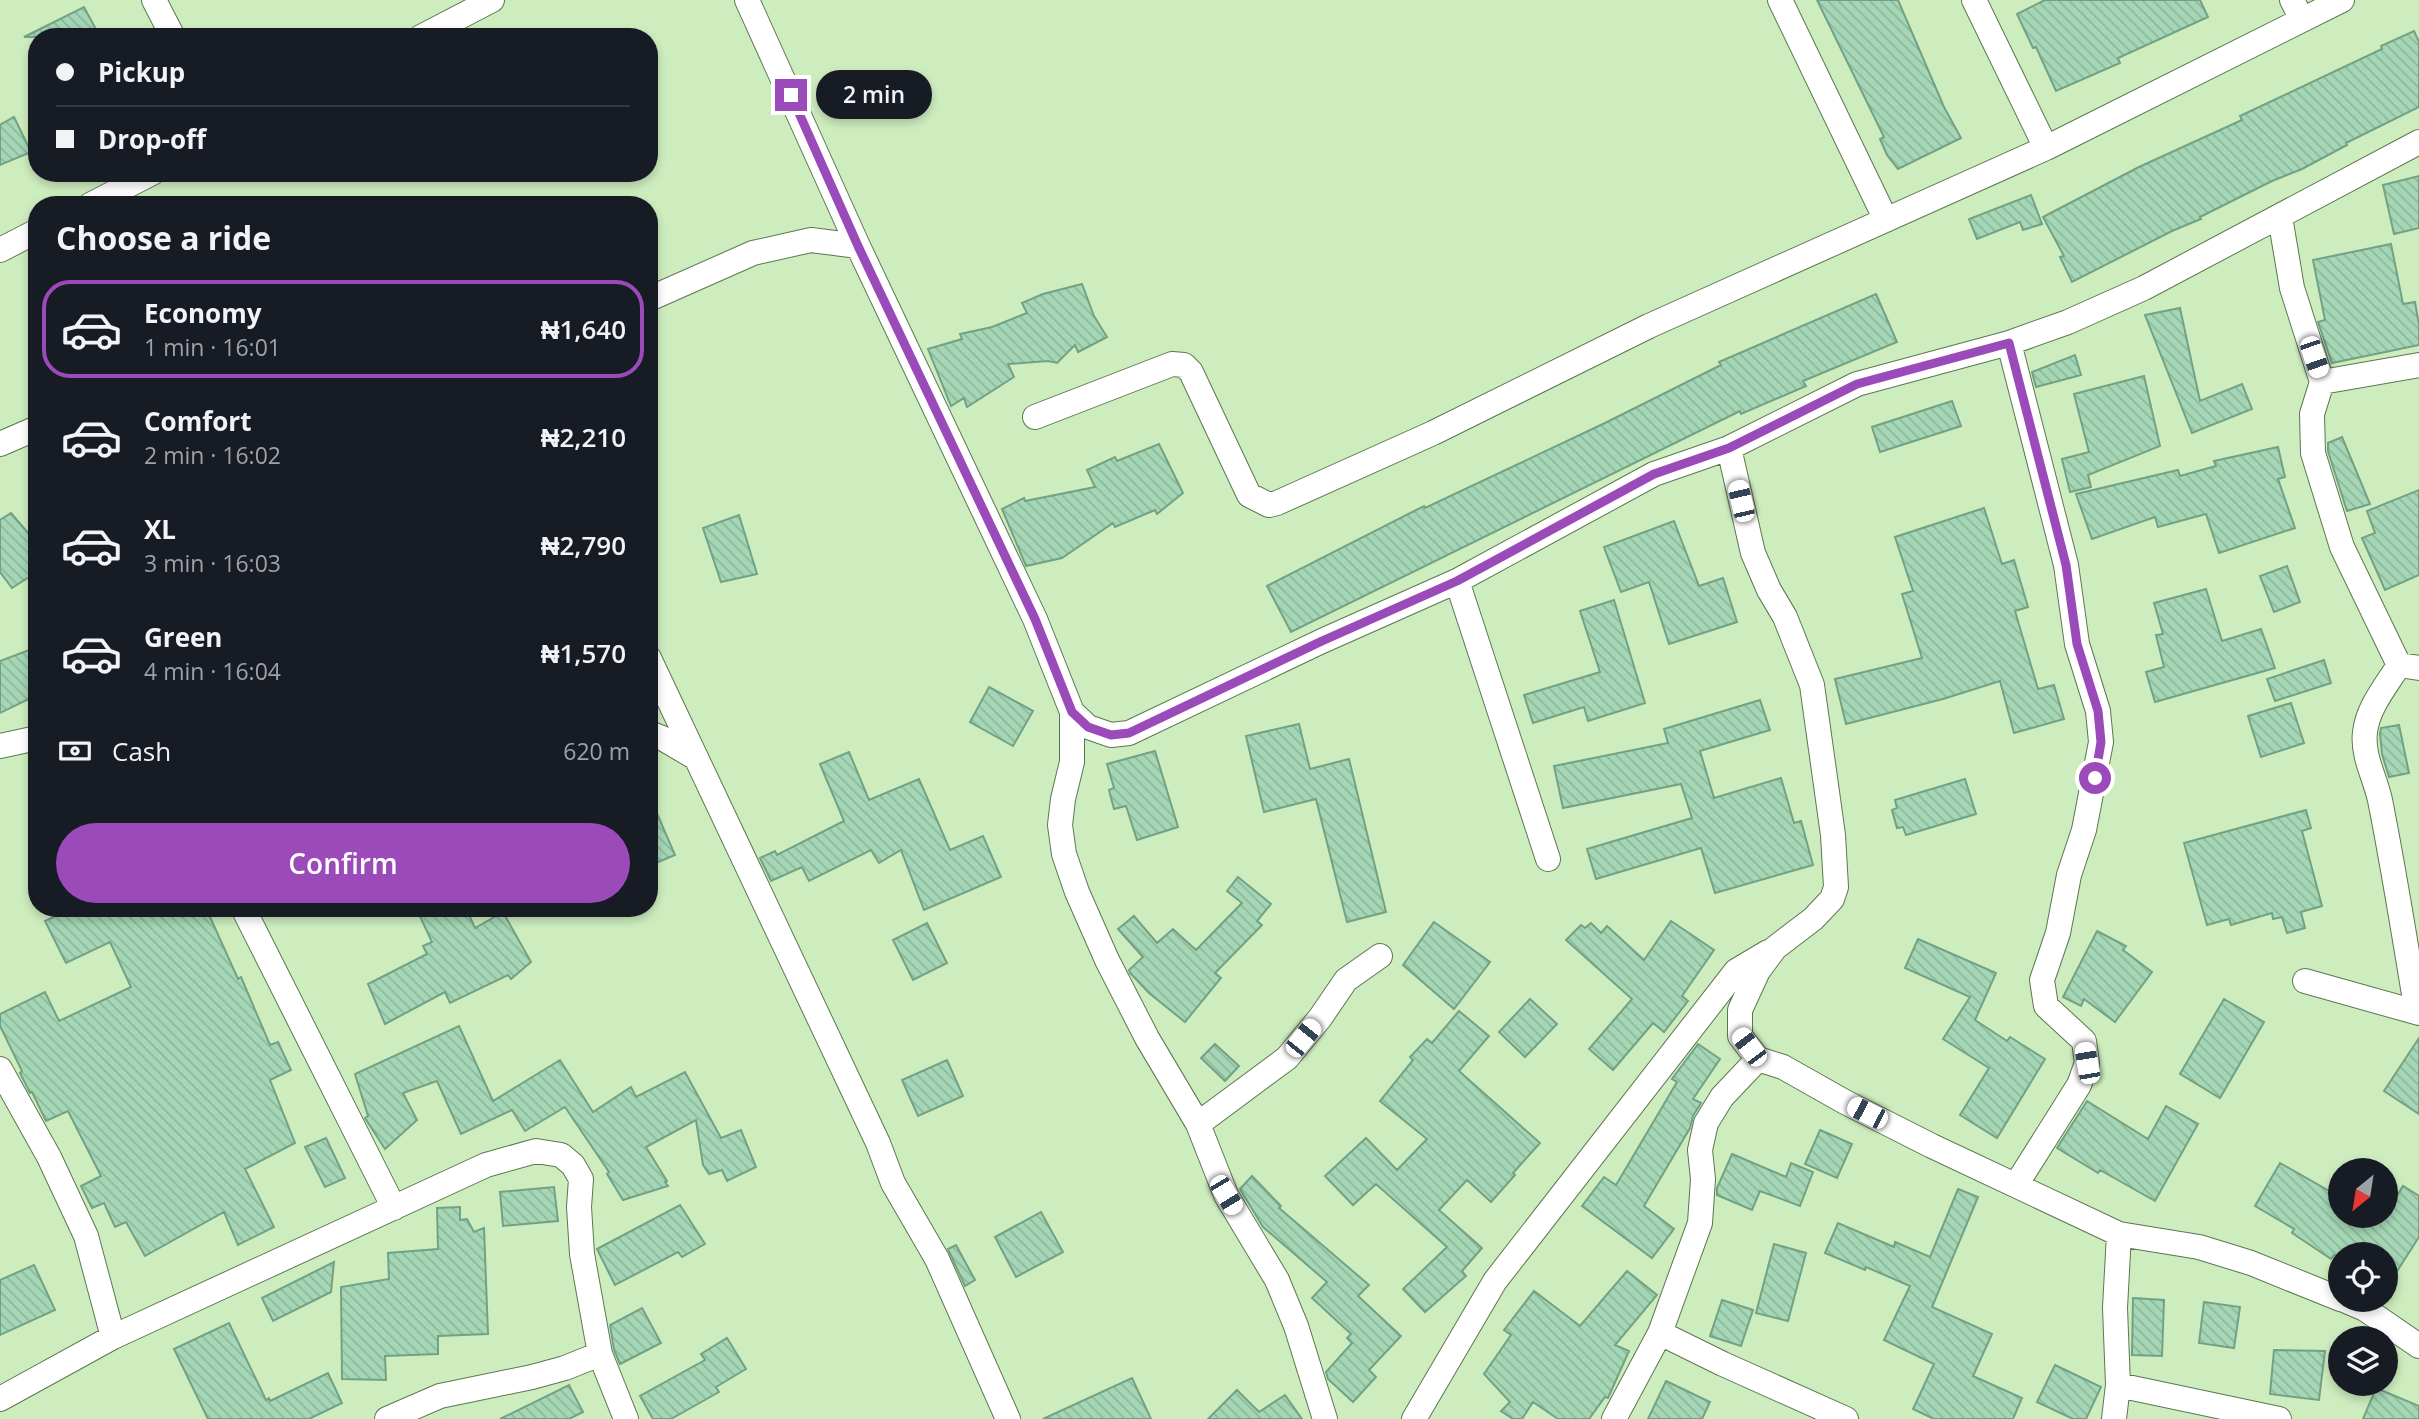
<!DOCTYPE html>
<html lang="en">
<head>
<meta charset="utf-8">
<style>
  :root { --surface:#171b24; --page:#242831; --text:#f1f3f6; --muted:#9ea1a6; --line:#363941; --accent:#9a4ab9 }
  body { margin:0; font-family:"Open Sans",sans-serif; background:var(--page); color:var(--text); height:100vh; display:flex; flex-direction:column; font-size:26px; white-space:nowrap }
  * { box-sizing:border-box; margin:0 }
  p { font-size:23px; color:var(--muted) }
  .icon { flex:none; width:38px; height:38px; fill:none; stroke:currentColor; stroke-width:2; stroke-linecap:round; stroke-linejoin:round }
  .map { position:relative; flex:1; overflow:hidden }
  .details { position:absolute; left:28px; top:196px; width:630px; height:721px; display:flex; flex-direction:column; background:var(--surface); border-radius:28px; box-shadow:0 4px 10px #0003 }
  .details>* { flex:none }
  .hud { position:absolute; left:28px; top:28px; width:630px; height:154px; border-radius:28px; box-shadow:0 4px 10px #0003; display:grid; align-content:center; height:154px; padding:0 28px; background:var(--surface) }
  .needle { width:46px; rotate:210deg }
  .fabs { position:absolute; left:2328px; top:1158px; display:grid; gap:14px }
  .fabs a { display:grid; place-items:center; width:70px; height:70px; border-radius:50%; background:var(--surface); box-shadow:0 4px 10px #0003; font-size:35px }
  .end { position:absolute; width:32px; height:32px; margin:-16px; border:9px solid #9a4ab9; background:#fff; box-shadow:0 0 0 4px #fff }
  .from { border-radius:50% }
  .bubble { position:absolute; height:49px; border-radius:24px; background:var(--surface); box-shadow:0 4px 10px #0003; font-size:23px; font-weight:600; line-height:49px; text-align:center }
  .car { position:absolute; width:21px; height:42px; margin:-21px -10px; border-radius:9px; box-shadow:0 0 5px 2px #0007; background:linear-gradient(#fff 24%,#345 0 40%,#fff 0 76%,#345 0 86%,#fff 0) }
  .hud b { display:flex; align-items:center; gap:24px; height:66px; font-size:26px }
  .hud b+b { border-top:2px solid var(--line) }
  .hud i { width:18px; height:18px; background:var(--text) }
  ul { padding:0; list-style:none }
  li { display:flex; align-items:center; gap:21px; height:98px; margin:0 14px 10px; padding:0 14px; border:4px solid transparent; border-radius:28px }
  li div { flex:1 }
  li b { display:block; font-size:26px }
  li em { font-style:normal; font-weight:600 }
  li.selected { border-color:var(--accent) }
  li>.icon { width:63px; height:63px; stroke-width:1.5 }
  h2 { padding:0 28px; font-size:32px; line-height:84px }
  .pay { display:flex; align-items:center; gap:18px; height:77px; padding:0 28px; font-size:26px }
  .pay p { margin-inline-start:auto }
  .action { display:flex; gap:14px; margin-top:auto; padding:14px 28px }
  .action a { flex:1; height:80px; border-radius:42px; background:var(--accent); color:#fff; font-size:28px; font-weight:600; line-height:80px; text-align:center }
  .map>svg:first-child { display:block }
  .building { fill:url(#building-back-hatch); stroke:#72a283; stroke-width:2 }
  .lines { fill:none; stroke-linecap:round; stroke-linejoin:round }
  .street-casing { stroke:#5c774e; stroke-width:26 }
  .street { stroke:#fff; stroke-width:24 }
  .route { stroke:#9a4ab9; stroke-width:9 }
</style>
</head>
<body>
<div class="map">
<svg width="2419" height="1419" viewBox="0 0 2419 1419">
  <defs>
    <pattern id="building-back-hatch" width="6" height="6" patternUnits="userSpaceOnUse" patternTransform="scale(1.75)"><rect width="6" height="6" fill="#a5d7b6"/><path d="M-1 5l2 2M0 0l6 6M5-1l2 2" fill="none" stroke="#8db89b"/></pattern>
  </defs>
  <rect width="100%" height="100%" fill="#ceedbf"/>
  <path class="building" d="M 1817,0 L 1898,0 L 1944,107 L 1961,138 L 1898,169 L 1887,155 L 1880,139 L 1884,137 Z
    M 2045,0 L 2200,0 L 2208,17 L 2118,58 L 2120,63 L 2056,91 L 2036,47 L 2033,48 L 2017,14 Z
    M 84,7 L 100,37 L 24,37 Z
    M 2414,31 L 2419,42 L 2419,107 L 2346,143 L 2347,145 L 2302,169 L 2272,181 L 2200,217 L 2201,219 L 2172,231 L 2072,282 L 2060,257 L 2064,256 L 2043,217 L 2139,167 L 2242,120 L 2240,116 L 2382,49 L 2381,46 Z
    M 14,117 L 31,152 L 0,165 L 0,125 Z
    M 2419,176 L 2419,228 L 2394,234 L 2383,185 Z
    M 2031,195 L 2042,224 L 2023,230 L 2020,222 L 1977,239 L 1969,219 Z
    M 2391,244 L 2403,304 L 2415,302 L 2419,325 L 2419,345 L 2332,363 L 2318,322 L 2325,320 L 2313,260 Z
    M 1082,284 L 1094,316 L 1107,337 L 1078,352 L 1075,345 L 1057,363 L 1048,361 L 1008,364 L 1014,377 L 967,407 L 964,398 L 951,406 L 928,349 L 962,339 L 960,334 L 992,327 L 1027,313 L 1022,303 L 1043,294 Z
    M 1876,294 L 1897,342 L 1803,381 L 1806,386 L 1741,414 L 1740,411 L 1291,632 L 1267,586 L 1424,506 L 1425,508 L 1605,423 L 1721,365 L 1719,362 Z
    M 2180,308 L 2200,401 L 2242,384 L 2252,409 L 2192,433 L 2145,315 Z
    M 2075,355 L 2081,375 L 2036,387 L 2032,372 Z
    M 2144,376 L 2160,446 L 2088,475 L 2091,487 L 2070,492 L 2062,459 L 2089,452 L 2074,394 Z
    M 1952,401 L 1961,426 L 1880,452 L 1872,427 Z
    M 2342,437 L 2370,504 L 2347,511 L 2328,451 L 2328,443 Z
    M 1159,444 L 1183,493 L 1157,514 L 1155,510 L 1115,527 L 1113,523 L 1062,558 L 1026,566 L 1002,509 L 1024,498 L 1025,501 L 1095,487 L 1087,470 L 1115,457 L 1117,461 Z
    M 2278,447 L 2285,477 L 2278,479 L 2295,528 L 2219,553 L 2206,514 L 2158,527 L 2155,517 L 2092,539 L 2076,494 L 2178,470 L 2180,476 L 2216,466 L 2214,461 Z
    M 2419,490 L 2419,575 L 2385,590 L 2362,538 L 2375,533 L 2367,511 Z
    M 1984,508 L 2002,564 L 2014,560 L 2028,607 L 2015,611 L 2038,689 L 2054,685 L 2064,719 L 2014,733 L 2000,681 L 1943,699 L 1846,724 L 1835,679 L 1922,658 L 1902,594 L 1913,591 L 1895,537 Z
    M 11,513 L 28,533 L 37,526 L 37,572 L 12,588 L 0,572 L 0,520 Z
    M 739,515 L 757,574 L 721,582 L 703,528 Z
    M 1674,521 L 1699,586 L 1723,578 L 1737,622 L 1669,644 L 1649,582 L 1621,592 L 1604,547 Z
    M 2287,566 L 2300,602 L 2274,612 L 2260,576 Z
    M 2206,589 L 2222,641 L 2261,629 L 2275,668 L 2155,702 L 2146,672 L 2164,667 L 2156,635 L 2163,634 L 2154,603 Z
    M 1614,600 L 1645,703 L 1588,721 L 1584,707 L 1533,723 L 1524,695 L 1600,672 L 1580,611 Z
    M 37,647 L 37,695 L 0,713 L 0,661 Z
    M 2324,660 L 2331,683 L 2275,701 L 2267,679 Z
    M 989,687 L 1033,711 L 1013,746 L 970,722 Z
    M 1760,700 L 1770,730 L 1700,751 L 1714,798 L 1781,778 L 1794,823 L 1801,821 L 1813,865 L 1715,893 L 1701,848 L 1596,879 L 1587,849 L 1692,818 L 1681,784 L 1563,808 L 1554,766 L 1668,743 L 1664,729 Z
    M 2291,703 L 2304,743 L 2261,757 L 2248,716 Z
    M 1299,724 L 1310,769 L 1349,759 L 1386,912 L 1347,922 L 1316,799 L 1264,812 L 1246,736 Z
    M 2399,725 L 2409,773 L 2389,777 L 2382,754 L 2380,734 L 2381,728 Z
    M 1155,751 L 1178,827 L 1137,840 L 1126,806 L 1114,809 L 1109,790 L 1114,788 L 1107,764 Z
    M 849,752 L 869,800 L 919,779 L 950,850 L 983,836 L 1001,877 L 924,910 L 901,850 L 879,863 L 871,850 L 809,881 L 802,867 L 771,881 L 760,858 L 775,851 L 777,855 L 844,821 L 820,764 Z
    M 1965,779 L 1976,814 L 1906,835 L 1903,827 L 1897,828 L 1892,810 L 1897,808 L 1895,800 Z
    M 649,795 L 675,855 L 649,866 Z
    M 2306,810 L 2311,828 L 2302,831 L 2322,906 L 2301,912 L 2305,928 L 2287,933 L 2282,917 L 2273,919 L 2272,913 L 2231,925 L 2229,919 L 2207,925 L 2184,843 Z
    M 1238,877 L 1271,904 L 1257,921 L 1262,925 L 1215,973 L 1221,978 L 1185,1022 L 1149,993 L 1130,973 L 1129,970 L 1143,957 L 1118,929 L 1134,916 L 1157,943 L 1173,929 L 1196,950 L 1242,903 L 1227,891 Z
    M 73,908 L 206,908 L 238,979 L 241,977 L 270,1045 L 278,1042 L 291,1070 L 270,1080 L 295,1143 L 245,1169 L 274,1227 L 238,1245 L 224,1212 L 145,1256 L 126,1222 L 115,1227 L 104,1203 L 92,1208 L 81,1186 L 101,1176 L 68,1111 L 46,1121 L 32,1092 L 30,1093 L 20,1073 L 22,1071 L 0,1026 L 0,1014 L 45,992 L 59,1021 L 131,987 L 110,942 L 66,963 L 45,921 Z
    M 416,908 L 466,908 L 475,928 L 503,912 L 531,962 L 511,979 L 508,975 L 450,1003 L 445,992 L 385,1024 L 368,984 L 427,954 L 423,946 L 432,942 Z
    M 1671,921 L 1714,950 L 1682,996 L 1688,1001 L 1664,1032 L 1653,1023 L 1613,1070 L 1589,1049 L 1632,999 L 1566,940 L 1581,925 L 1585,928 L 1591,923 L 1601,933 L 1607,926 L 1644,960 Z
    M 1434,922 L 1490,962 L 1454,1009 L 1403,965 Z
    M 927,923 L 947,963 L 913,980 L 893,940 Z
    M 2097,931 L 2126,946 L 2123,950 L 2152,972 L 2115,1022 L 2084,999 L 2081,1006 L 2063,997 Z
    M 1918,939 L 1996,973 L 1975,1020 L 2007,1041 L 2010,1037 L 2045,1059 L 1997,1138 L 1960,1115 L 1989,1068 L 1943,1039 L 1970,997 L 1905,968 Z
    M 1530,999 L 1557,1024 L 1525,1057 L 1499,1032 Z
    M 2224,999 L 2264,1022 L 2220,1098 L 2180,1074 Z
    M 1459,1011 L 1489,1036 L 1459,1071 L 1540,1143 L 1513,1173 L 1515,1175 L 1491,1202 L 1467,1180 L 1439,1210 L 1482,1248 L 1462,1271 L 1466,1276 L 1425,1312 L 1403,1289 L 1447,1247 L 1376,1184 L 1353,1205 L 1325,1176 L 1366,1138 L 1397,1170 L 1427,1139 L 1380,1101 L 1413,1060 L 1410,1057 L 1427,1039 L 1432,1043 Z
    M 459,1026 L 493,1101 L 560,1060 L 593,1112 L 631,1087 L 636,1097 L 685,1072 L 721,1138 L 741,1130 L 756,1167 L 727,1181 L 722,1170 L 709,1174 L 703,1165 L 696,1120 L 646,1147 L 667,1181 L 665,1182 L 668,1186 L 623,1200 L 607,1174 L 609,1172 L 565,1107 L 525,1131 L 512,1110 L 461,1134 L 437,1081 L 403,1093 L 417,1120 L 385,1149 L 365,1118 L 368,1116 L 355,1074 Z
    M 2419,1038 L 2419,1114 L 2384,1091 Z
    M 1215,1044 L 1239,1066 L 1225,1081 L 1201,1058 Z
    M 1698,1044 L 1720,1059 L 1693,1099 L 1701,1103 L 1693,1116 L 1690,1128 L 1644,1206 L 1674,1229 L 1652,1258 L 1582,1206 L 1604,1177 L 1616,1185 L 1677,1082 L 1672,1079 Z
    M 947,1060 L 963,1096 L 918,1116 L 902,1080 Z
    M 2087,1101 L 2148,1139 L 2166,1106 L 2198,1124 L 2155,1201 L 2100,1170 L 2098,1173 L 2057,1148 Z
    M 1820,1130 L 1852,1144 L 1837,1178 L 1805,1164 Z
    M 326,1138 L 345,1178 L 325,1187 L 305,1147 Z
    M 1732,1154 L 1786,1177 L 1791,1163 L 1813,1172 L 1800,1206 L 1760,1191 L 1752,1210 L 1717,1195 L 1717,1188 Z
    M 2280,1163 L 2340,1197 L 2340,1216 L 2385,1216 L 2403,1186 L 2419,1196 L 2419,1237 L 2385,1290 L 2385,1255 L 2334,1255 L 2331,1259 L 2292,1233 L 2294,1229 L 2255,1206 Z
    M 1252,1176 L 1281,1206 L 1279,1208 L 1369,1285 L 1358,1296 L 1401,1336 L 1369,1370 L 1376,1377 L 1353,1402 L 1328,1379 L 1326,1372 L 1352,1343 L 1347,1338 L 1351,1334 L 1312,1298 L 1327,1282 L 1263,1227 L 1240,1189 Z
    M 554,1187 L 558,1221 L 503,1226 L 500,1192 Z
    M 1958,1189 L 1978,1197 L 1932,1307 L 1992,1334 L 1973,1376 L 2022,1398 L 2013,1419 L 1934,1419 L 1913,1409 L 1934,1364 L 1884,1340 L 1910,1286 L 1866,1267 L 1865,1270 L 1825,1253 L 1838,1223 L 1894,1247 L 1895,1242 L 1930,1257 Z
    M 680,1205 L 705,1244 L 682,1257 L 678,1252 L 615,1285 L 597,1249 Z
    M 460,1207 L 460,1220 L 467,1219 L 474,1232 L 484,1228 L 488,1334 L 438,1336 L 438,1354 L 385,1356 L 386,1380 L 342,1379 L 341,1287 L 389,1279 L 388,1253 L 438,1249 L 437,1208 Z
    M 1041,1212 L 1063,1252 L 1016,1277 L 995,1237 Z
    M 1774,1244 L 1806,1253 L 1788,1321 L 1756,1313 Z
    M 956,1245 L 975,1280 L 965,1286 L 948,1249 Z
    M 334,1262 L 331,1292 L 273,1321 L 262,1298 Z
    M 34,1265 L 55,1310 L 0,1335 L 0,1280 Z
    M 1627,1271 L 1657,1295 L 1615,1345 L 1629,1351 L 1608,1398 L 1605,1397 L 1589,1419 L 1558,1419 L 1533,1402 L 1522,1419 L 1513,1419 L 1501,1411 L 1510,1402 L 1484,1374 L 1511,1335 L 1504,1330 L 1534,1291 L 1580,1326 Z
    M 2133,1298 L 2164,1300 L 2162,1356 L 2132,1355 Z
    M 1722,1300 L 1753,1310 L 1741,1346 L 1710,1336 Z
    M 2204,1302 L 2240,1307 L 2234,1348 L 2199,1343 Z
    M 642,1308 L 661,1343 L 620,1364 L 614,1350 L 610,1325 Z
    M 229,1323 L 266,1400 L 269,1398 L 270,1401 L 328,1373 L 342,1403 L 309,1419 L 208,1419 L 174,1349 Z
    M 727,1338 L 746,1369 L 716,1387 L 719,1392 L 671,1419 L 653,1419 L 640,1396 L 705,1360 L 701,1354 Z
    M 2274,1350 L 2325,1351 L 2319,1400 L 2270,1394 Z
    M 2055,1365 L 2101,1387 L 2086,1419 L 2073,1419 L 2037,1402 Z
    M 1132,1378 L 1151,1419 L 1043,1419 Z
    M 1666,1381 L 1710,1402 L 1702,1419 L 1648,1419 Z
    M 569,1385 L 583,1412 L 569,1419 L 500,1419 Z
    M 2376,1388 L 2419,1406 L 2419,1419 L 2363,1419 Z
    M 1237,1390 L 1259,1412 L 1285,1395 L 1302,1419 L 1208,1419 Z"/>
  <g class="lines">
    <defs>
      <path id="street" d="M 154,0 L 173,37
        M 747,0 L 858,246 L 1035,619 L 1072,712 L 1088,727 L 1111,735 L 1129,733 L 1322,641 L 1457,581 L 1654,474 L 1729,448 L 1857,384 L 2009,343 L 2068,322 L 2144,288 L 2419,142
        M 1780,0 L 1886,220
        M 1974,0 L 2046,148
        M 2292,0 L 2302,20
        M 421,37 L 492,0
        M 90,205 L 152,173
        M 2280,217 L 2292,288 L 2322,382 L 2312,414 L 2313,453 L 2342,547 L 2399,665 L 2419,668
        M 0,250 L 37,231
        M 649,299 L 753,253 L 811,240 L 858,246
        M 2009,343 L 2066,565 L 2077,644 L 2098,711 L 2101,742 L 2084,830 L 2069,875 L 2058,933 L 2042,980 L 2046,1006 L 2084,1041 L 2087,1063 L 2079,1085 L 2016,1185
        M 2322,382 L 2419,365
        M 1035,417 L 1172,364 L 1184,365 L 1191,372 L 1249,495 L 1269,505 L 1277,503 L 1433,433 L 1649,326 L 2046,148 L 2342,0
        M 0,444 L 37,428
        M 1729,448 L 1753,553 L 1769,590 L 1785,617 L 1812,685 L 1833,835 L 1836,887 L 1832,899 L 1813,919 L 1775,948 L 1758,971 L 1740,1010 L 1740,1036 L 1758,1059 L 1783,1067 L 1845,1102 L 1932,1146 L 2119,1234 L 2199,1247 L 2251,1263 L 2340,1299
        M 1457,581 L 1548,859
        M 649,658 L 878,1143 L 893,1183 L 937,1259 L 1008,1419
        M 2399,665 C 2386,686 2368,707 2365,732 C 2362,756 2375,777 2380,800 C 2394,870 2405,941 2417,1012
        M 1072,712 L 1072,762 L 1063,799 L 1060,825 L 1064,854 L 1077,892 L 1107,960 L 1147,1038 L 1198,1124 L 1226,1195 L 1277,1280 L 1296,1326 L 1325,1419
        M 649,733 L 662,738 L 696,758
        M 0,746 L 37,738
        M 243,908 L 394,1208
        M 2305,981 L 2419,1013
        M 0,1069 L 49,1157 L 86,1236 L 113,1337
        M 1198,1124 L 1287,1058 L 1320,1018 L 1346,980 L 1380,956
        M 2344,1300 L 2365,1309 L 2419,1346
        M 1660,1333 L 1723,1364 L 1846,1419
        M 2118,1385 L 2279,1419
        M 0,1399 L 113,1337 L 486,1165 L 536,1151 L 561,1155 L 573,1165 L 581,1179 L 579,1207 L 582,1254 L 600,1354 L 626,1419
        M 387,1419 L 440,1396 L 532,1377 L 565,1368 L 600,1354
        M 1414,1419 L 1495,1281 L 1736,971 L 1768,952
        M 1614,1419 L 1660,1333 L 1700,1223 L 1703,1179 L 1700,1150 L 1706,1123 L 1722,1097 L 1758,1059
        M 2114,1419 L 2118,1385 L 2115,1308 L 2119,1234"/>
    </defs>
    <use href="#street" class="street-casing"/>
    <use href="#street" class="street"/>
  </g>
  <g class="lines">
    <path class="route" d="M 791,95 L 858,246 L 1035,619 L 1072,712 L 1088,727 L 1111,735 L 1129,733 L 1322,641 L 1457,581 L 1654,474 L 1729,448 L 1857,384 L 2009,343 L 2066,565 L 2077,644 L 2098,711 L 2101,742 L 2095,778"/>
  </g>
</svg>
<div class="fabs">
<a><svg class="needle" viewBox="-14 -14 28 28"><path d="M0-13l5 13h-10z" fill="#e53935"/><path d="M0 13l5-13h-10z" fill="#9ea1a6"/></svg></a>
<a><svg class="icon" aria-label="locate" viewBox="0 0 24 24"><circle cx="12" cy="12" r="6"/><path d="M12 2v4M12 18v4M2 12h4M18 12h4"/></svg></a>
<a><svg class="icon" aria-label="layers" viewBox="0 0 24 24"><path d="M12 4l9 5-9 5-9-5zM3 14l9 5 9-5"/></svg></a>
</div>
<i class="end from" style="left:2095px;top:778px"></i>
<i class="end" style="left:791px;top:95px"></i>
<div class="bubble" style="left:816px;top:70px;width:116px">2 min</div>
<i class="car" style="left:2314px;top:357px;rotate:161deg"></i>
<i class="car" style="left:1741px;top:501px;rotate:347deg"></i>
<i class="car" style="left:1303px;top:1038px;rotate:39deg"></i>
<i class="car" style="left:1749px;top:1047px;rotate:323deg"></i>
<i class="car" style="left:2087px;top:1063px;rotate:350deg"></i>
<i class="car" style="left:1867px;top:1113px;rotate:297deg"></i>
<i class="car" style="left:1226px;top:1195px;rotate:149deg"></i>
<div class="hud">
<b><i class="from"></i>Pickup</b>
<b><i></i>Drop-off</b>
</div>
<section class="details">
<h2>Choose a ride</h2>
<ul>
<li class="selected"><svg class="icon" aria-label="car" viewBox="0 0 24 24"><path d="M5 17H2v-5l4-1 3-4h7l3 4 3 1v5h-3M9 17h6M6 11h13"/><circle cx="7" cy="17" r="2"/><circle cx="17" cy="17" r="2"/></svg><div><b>Economy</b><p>1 min · 16:01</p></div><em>₦1,640</em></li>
<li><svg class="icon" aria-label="car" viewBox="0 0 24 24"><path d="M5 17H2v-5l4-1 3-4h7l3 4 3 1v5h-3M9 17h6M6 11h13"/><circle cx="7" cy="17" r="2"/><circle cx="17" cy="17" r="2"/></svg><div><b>Comfort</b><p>2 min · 16:02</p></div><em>₦2,210</em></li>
<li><svg class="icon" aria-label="car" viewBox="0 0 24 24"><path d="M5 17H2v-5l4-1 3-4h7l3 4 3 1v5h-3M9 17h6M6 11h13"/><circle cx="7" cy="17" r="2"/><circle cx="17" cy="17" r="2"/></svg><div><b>XL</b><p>3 min · 16:03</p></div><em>₦2,790</em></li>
<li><svg class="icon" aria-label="car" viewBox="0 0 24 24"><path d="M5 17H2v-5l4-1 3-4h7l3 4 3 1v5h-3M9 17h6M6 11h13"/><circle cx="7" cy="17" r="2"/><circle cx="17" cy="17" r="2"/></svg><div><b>Green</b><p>4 min · 16:04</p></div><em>₦1,570</em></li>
</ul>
<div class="pay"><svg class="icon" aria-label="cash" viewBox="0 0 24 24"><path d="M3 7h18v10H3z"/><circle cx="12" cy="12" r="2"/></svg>Cash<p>620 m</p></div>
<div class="action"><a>Confirm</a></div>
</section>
</div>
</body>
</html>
